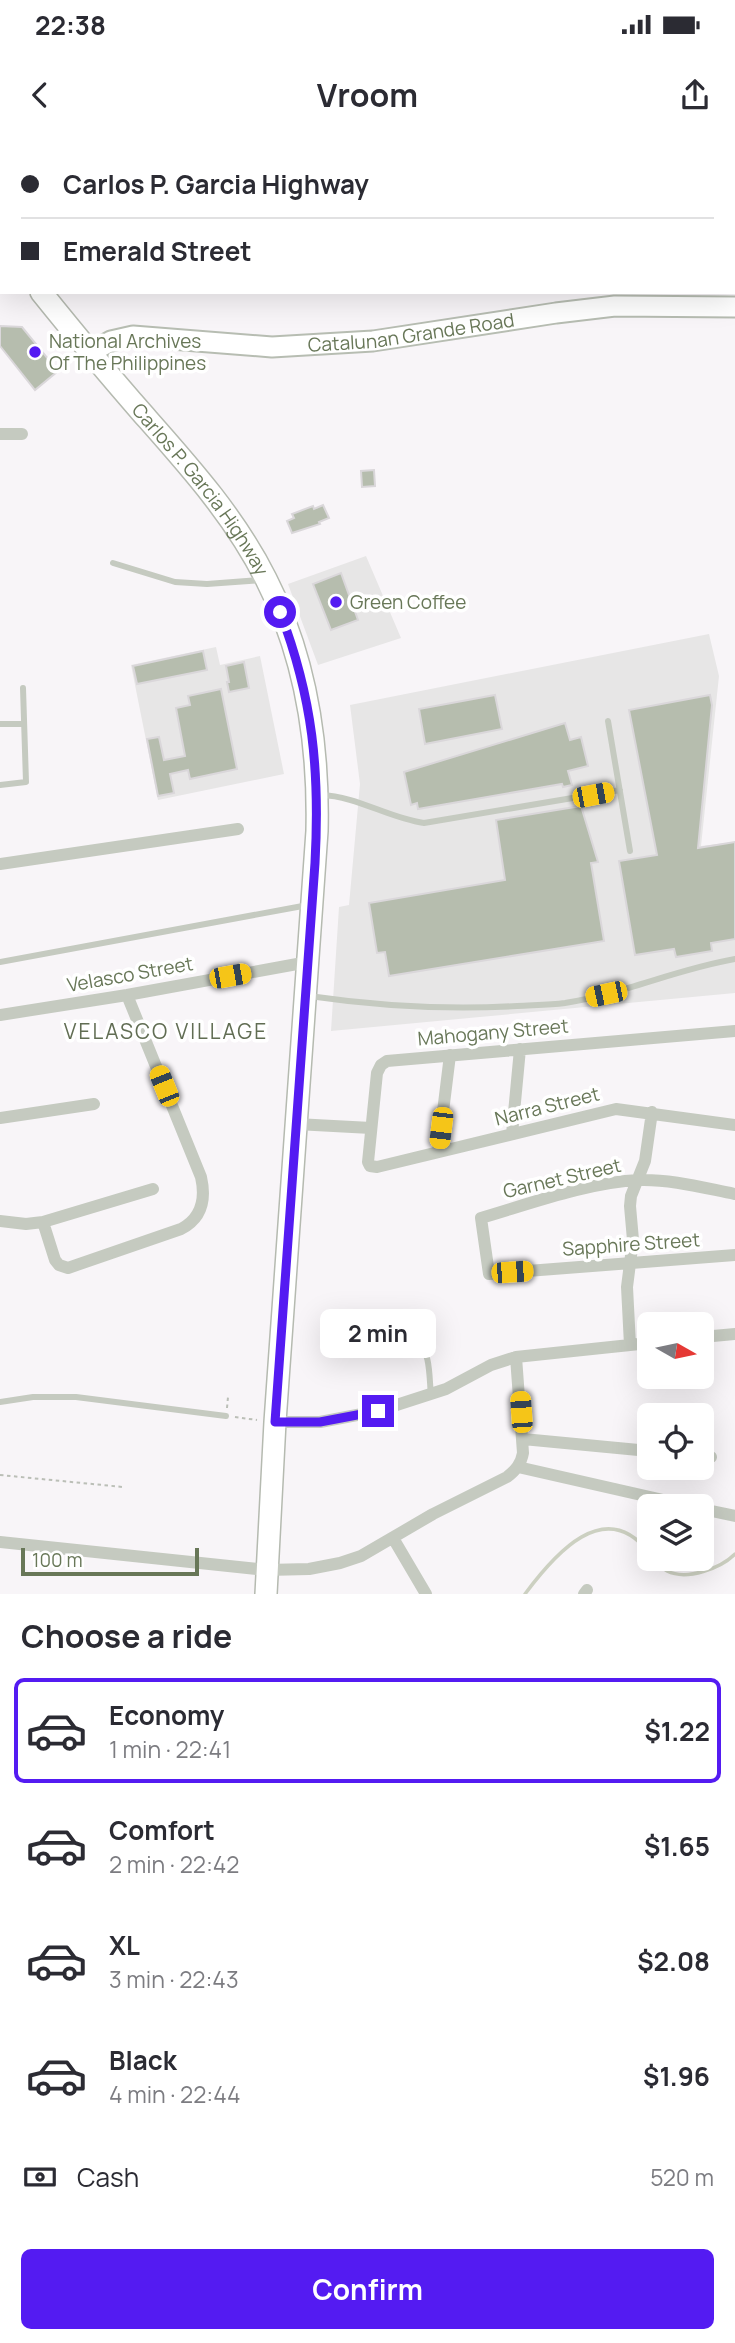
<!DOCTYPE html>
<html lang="en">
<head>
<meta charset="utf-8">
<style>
  :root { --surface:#fff; --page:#f7f7f7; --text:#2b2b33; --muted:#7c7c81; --line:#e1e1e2; --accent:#541bf2 }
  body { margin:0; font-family:Manrope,sans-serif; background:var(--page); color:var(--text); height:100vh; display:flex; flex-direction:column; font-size:26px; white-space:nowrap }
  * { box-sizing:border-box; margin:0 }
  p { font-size:23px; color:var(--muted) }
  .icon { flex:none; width:38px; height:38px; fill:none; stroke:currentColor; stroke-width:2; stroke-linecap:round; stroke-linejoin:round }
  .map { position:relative; height:1454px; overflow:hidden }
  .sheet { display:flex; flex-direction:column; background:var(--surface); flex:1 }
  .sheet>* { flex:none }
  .banner { position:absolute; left:0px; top:0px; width:735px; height:154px; box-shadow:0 7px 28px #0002; display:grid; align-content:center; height:154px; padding:0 21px; background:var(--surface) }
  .needle { width:46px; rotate:99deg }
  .controls { position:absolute; left:637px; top:1172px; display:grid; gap:14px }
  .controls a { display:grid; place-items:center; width:77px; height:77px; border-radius:10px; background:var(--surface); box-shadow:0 7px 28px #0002; font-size:35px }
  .scale { position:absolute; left:21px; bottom:18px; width:178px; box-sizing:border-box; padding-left:7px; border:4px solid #687758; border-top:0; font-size:19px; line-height:24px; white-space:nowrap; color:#687758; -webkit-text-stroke:5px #fff; paint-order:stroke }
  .end { position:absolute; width:32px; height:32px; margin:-16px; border:9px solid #541bf2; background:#fff; box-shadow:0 0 0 4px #fff }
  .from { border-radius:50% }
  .bubble { position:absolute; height:49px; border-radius:10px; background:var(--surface); box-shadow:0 7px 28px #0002; font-size:23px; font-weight:700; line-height:49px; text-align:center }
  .car { position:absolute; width:21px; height:42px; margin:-21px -10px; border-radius:9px; box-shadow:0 0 5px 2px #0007; background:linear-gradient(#f5c518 24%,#345 0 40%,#f5c518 0 76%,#345 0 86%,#f5c518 0) }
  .banner b { display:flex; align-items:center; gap:24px; height:66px; font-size:26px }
  .banner b+b { border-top:2px solid var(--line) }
  .banner i { width:18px; height:18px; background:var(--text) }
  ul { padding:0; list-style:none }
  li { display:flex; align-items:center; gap:21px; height:105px; margin:0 14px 10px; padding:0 7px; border:4px solid transparent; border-radius:10px }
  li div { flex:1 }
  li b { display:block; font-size:26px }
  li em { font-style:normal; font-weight:700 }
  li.selected { border-color:var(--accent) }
  li>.icon { width:63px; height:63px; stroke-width:1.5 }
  h2 { padding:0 21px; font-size:32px; line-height:84px }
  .pay { display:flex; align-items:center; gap:18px; height:77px; padding:0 21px; font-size:26px }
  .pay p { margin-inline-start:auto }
  .cta { display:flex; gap:14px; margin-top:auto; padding:14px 21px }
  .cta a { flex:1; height:80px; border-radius:10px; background:var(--accent); color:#fff; font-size:28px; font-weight:700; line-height:80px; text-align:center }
  .status { display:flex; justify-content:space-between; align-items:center; height:49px; padding:0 35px; background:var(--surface); direction:ltr }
  .status svg { height:19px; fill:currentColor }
  header { display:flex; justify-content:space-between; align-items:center; height:91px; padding:0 21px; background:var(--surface); font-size:32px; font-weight:700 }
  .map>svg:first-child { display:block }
  .built { fill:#e7e6e6 }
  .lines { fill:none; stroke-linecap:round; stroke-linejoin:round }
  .stream { stroke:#ccd0c1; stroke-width:3.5 }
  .building { fill:#b6bdae; stroke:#dad7da; stroke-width:2 }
  .secondary-casing { stroke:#b9bfb3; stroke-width:19 }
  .primary-casing { stroke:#b7bdb2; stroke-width:23 }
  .highway-casing { stroke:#b5bab0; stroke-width:24 }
  .path { stroke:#bbbfb7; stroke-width:2; stroke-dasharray:3.5 3.5; stroke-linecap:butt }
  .lane { stroke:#c5cac0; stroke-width:6 }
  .street { stroke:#c5cac0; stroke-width:12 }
  .secondary { stroke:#fff; stroke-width:16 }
  .primary { stroke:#fff; stroke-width:19 }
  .highway { stroke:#fff; stroke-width:21 }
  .route { stroke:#541bf2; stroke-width:9 }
  .poi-dot { fill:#541bf2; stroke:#fff; stroke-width:2.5 }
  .labels { text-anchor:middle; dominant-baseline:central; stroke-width:7; stroke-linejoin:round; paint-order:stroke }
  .street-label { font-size:19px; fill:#687758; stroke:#fff }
  .poi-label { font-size:19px; fill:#687758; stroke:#fff; text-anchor:start }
  .neighbourhood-label { font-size:21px; letter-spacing:2px; fill:#616d53; stroke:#fff }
</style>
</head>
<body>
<div class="status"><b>22:38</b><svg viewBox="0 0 49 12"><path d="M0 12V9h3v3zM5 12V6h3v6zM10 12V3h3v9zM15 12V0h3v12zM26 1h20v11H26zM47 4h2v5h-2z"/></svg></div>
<header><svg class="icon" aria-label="back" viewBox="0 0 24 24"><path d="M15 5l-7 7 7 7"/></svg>Vroom<svg class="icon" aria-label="share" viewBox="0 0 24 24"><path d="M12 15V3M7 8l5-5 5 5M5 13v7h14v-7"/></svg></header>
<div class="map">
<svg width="735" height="1454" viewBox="0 0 735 1454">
  <rect width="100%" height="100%" fill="#f8f5f8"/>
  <path class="built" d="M 366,416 L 401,498 L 318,525 L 288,444 Z
    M 709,494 L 719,536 L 701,706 L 735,702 L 735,853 L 331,891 L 339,767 L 349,765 L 360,644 L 350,565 Z
    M 216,507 L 220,525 L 260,516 L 284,634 L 158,660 L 131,525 Z"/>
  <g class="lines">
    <path class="stream" d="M 238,2 L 240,0
      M 0,52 L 2,52
      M 654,1419 C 658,1423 662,1428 667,1431 C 687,1441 721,1428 735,1414
      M 525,1454 C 554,1415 605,1355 649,1413"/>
  </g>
  <path class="building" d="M 0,186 L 22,187 L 58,231 L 35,250 L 0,206 Z
    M 374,330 L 375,346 L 362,347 L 361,331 Z
    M 323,365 L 329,378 L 319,382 L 320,384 L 292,393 L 287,381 L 294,378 L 292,374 L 313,366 L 314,369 Z
    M 341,433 L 358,480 L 331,490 L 313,444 Z
    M 203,511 L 207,530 L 137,544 L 133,526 Z
    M 244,522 L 249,548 L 229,552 L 227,542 L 229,542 L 226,526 Z
    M 221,549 L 237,629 L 190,639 L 188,630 L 170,634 L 174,653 L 158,656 L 147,599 L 159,597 L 164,620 L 185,616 L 176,568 L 190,565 L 188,556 Z
    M 495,555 L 502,589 L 425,604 L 419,569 Z
    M 710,555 L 712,565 L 698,708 L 735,702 L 735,799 L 711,803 L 712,811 L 676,817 L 674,809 L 635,815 L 619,721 L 657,715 L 629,570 Z
    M 565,583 L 570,600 L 581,597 L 588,626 L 568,631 L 572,645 L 563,647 L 562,644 L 418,669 L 417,663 L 411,665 L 404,632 Z
    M 581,666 L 598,722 L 591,723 L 604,801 L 389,836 L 385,812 L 377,813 L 369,763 L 505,740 L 496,680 Z"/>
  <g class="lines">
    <defs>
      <path id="secondary" d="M 0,134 L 2,134"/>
      <g id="primary">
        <path id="s1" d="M 90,213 L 111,201 L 133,196 L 272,207 L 373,201 L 556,173 L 615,166 L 735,167"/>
      </g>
      <g id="highway">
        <path d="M 0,98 L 2,101"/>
        <path id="s2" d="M 41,152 C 74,193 108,234 143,274 C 189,326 235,377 266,439 C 306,517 319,605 317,691 L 275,1282 L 266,1454"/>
      </g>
    </defs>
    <use href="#secondary" class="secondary-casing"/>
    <use href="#primary" class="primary-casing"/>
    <use href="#highway" class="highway-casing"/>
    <path class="path" d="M 227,1268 L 228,1257
      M 235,1277 L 257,1280
      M 0,1335 L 123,1347"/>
    <path class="lane" d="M 113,423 L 175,442 L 207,444 L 261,440
      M 608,581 L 630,711
      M 0,584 L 24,584
      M 0,645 L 26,642 L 23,548
      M 321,655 C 357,656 388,678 424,683 L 620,650
      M 0,822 L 308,765
      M 309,856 C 378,866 448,870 517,866 C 533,865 549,865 565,863 C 623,854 677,829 735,819
      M 397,1200 L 417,1200 C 431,1212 429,1238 431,1255
      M 0,1262 L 33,1257 L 76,1257 L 226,1276"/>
    <path class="street" d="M 0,294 L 22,294
      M 0,724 L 238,689
      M 0,875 L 127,855 L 308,822
      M 735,891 L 387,921 L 381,925 L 377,933 L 368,1022 L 370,1026 L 377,1027 L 616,969 L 735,985
      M 0,978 L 94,964
      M 296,984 L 371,988
      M 512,994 L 520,909
      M 438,1012 L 450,915
      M 735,1054 C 704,1048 671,1039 639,1040 C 589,1042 529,1064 481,1078 L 489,1134 L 735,1115
      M 0,1081 L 26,1084 L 43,1082 L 153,1049
      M 43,1082 L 55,1120 L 59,1125 L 68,1128 L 181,1089 C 202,1078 206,1059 201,1037 L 127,855
      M 702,1197 L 735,1194
      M 630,1205 L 627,1147 L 633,1100 L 630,1066 L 631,1056 L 645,1021 L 652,972
      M 275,1282 L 320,1282 L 378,1271 L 446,1249 L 491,1225 L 516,1217 L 649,1203
      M 523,1299 L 649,1311
      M 702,1316 L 711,1317
      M 518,1327 L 694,1367
      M 702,1369 L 735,1376
      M 393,1398 L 426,1454
      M 0,1402 L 267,1430 L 309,1429 L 340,1423 L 361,1416 L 433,1374 L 507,1337 C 516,1330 521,1324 523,1313 L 516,1217
      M 584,1454 L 587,1450"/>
    <use href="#secondary" class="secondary"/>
    <use href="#primary" class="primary"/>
    <use href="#highway" class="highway"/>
  </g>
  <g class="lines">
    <path class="route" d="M 280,472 C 313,558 320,631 315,723 L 275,1282 L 320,1282 L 378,1271"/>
  </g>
  <g class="poi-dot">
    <circle cx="35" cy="212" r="7"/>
    <circle cx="336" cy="462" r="7"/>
  </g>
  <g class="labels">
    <g class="street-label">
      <text stroke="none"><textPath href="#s1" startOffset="326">Catalunan Grande Road</textPath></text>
      <text stroke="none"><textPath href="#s2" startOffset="254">Carlos P. Garcia Highway</textPath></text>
      <text transform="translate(130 834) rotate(-10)">Velasco Street</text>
      <text transform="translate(493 892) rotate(-5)">Mahogany Street</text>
      <text transform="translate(547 966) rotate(-14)">Narra Street</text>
      <text transform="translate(562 1038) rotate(-13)">Garnet Street</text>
      <text transform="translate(631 1104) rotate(-4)">Sapphire Street</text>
    </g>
    <g class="poi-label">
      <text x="49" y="201">National Archives<tspan x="49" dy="22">Of The Philippines</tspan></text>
      <text x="350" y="462">Green Coffee</text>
    </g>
    <g class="neighbourhood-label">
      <text x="166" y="891">VELASCO VILLAGE</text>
    </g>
  </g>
</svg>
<div class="controls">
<a><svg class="needle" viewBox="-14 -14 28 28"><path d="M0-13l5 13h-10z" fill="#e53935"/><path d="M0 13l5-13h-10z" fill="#7c7c81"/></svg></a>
<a><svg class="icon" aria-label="locate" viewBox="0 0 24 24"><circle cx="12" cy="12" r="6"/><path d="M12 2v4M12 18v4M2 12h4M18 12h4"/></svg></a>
<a><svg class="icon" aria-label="layers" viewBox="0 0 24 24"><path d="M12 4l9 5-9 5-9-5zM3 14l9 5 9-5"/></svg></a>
</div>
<div class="scale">100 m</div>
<i class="end from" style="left:280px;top:472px"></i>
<i class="end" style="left:378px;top:1271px"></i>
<div class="bubble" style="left:320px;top:1169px;width:116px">2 min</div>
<i class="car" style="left:593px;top:655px;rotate:79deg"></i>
<i class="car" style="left:230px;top:836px;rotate:80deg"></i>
<i class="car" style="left:606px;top:854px;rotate:258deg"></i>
<i class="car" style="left:164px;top:946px;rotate:338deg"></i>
<i class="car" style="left:441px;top:988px;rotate:187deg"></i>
<i class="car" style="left:512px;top:1132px;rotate:86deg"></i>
<i class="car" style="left:521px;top:1272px;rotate:356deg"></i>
<div class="banner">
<b><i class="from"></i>Carlos P. Garcia Highway</b>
<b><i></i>Emerald Street</b>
</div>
</div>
<section class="sheet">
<h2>Choose a ride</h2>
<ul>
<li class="selected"><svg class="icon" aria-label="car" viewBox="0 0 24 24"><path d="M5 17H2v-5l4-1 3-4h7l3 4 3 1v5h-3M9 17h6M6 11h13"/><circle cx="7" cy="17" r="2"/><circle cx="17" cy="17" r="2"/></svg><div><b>Economy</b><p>1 min · 22:41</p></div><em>$1.22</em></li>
<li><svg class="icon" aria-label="car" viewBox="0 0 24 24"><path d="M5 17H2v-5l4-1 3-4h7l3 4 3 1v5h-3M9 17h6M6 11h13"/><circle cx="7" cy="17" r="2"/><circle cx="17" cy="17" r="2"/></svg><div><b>Comfort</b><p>2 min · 22:42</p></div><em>$1.65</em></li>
<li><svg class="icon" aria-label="car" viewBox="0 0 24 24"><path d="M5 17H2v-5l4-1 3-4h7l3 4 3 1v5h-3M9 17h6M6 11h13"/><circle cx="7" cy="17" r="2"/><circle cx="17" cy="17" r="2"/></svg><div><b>XL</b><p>3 min · 22:43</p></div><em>$2.08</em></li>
<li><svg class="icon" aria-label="car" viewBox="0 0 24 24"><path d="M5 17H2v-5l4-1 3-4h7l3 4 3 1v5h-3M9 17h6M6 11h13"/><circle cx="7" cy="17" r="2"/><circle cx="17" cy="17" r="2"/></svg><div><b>Black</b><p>4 min · 22:44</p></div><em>$1.96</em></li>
</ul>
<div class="pay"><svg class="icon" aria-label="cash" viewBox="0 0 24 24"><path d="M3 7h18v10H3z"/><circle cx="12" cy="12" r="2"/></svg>Cash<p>520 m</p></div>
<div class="cta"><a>Confirm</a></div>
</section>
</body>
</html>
